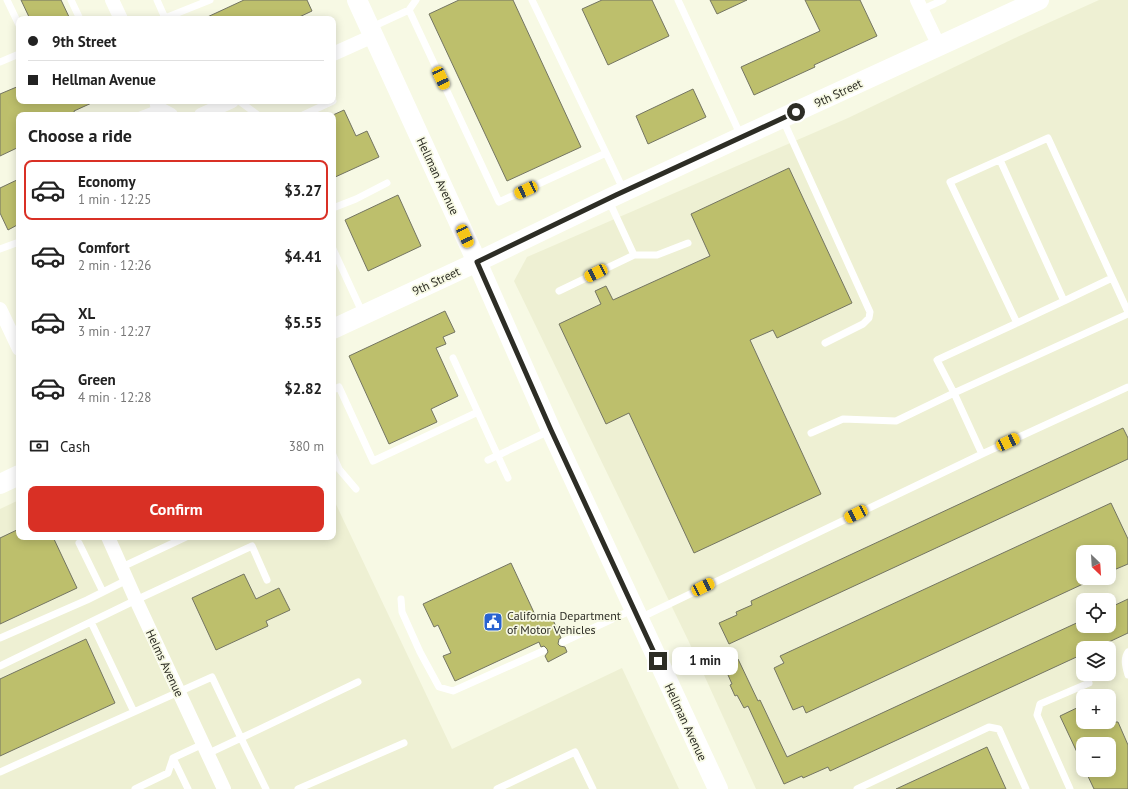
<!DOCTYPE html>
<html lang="en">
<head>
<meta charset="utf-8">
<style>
  :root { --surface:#fff; --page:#f6f6f6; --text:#222; --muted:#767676; --line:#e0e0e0; --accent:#d93025 }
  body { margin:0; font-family:"PT Sans",sans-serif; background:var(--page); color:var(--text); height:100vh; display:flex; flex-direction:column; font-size:15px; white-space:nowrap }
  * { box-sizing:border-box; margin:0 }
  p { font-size:13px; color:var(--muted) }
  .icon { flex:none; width:22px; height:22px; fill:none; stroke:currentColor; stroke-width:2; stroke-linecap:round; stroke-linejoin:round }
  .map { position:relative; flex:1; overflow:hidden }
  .drawer { position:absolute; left:16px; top:112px; width:320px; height:428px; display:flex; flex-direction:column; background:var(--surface); border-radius:8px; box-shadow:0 2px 10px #0003 }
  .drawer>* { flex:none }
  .guide { position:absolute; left:16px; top:16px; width:320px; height:88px; border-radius:8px; box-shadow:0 2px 10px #0003; display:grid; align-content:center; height:88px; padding:0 12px; background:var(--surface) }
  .needle { width:26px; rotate:155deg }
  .controls { position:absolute; left:1076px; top:545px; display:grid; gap:8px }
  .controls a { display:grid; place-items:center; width:40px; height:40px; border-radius:8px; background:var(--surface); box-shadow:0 2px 10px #0003; font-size:20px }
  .end { position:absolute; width:18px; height:18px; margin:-9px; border:5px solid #2d2d25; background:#fff; box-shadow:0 0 0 2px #fff }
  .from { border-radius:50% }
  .bubble { position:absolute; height:28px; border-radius:8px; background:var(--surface); box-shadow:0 2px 10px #0003; font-size:13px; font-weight:600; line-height:28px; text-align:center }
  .car { position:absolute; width:12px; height:24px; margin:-12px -6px; border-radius:5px; box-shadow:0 0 3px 1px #0007; background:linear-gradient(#f5c518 24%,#345 0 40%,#f5c518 0 76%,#345 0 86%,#f5c518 0) }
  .guide b { display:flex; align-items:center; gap:14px; height:38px; font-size:15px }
  .guide b+b { border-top:1px solid var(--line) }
  .guide i { width:10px; height:10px; background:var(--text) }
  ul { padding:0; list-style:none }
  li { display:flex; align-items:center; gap:12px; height:60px; margin:0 8px 6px; padding:0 4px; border:2px solid transparent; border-radius:8px }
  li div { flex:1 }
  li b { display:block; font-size:15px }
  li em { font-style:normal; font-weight:600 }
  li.on { border-color:var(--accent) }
  li>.icon { width:36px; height:36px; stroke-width:1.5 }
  h2 { padding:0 12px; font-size:18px; line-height:48px }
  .pay { display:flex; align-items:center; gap:10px; height:44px; padding:0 12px; font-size:15px }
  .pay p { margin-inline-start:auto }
  .action { display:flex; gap:8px; margin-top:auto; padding:8px 12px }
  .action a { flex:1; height:46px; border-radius:8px; background:var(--accent); color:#fff; font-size:16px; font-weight:600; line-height:46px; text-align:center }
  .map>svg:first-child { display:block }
  .built { fill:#eef0d3; fill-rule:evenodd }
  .building { fill:#bdbf6c; stroke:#747562 }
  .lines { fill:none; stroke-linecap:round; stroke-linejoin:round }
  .lane { stroke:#fff; stroke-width:7 }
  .street { stroke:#fff; stroke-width:14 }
  .secondary { stroke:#fff; stroke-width:20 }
  .route { stroke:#2d2d25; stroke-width:5 }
  .labels { text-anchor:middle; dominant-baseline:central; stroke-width:3.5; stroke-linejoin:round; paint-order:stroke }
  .street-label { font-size:12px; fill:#2d2d25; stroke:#f7f9e4 }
  .poi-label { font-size:12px; fill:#2d2d25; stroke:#f7f9e4; text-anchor:start }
</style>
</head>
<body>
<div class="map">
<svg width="1128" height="789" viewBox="0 0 1128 789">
  <rect width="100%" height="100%" fill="#f7f9e4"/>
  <path class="built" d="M 1099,0 L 1128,0 L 1128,789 L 756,789 L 689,642 L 514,281 L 527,257 L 848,118 L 1015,38 ZM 1083,552 L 1109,552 L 1109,578 L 1083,578 ZM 1083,600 L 1109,600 L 1109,626 L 1083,626 ZM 1083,648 L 1109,648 L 1109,674 L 1083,674 ZM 1083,696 L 1109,696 L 1109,722 L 1083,722 ZM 1083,744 L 1109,744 L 1109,770 L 1083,770 Z
    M 333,498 L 452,749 L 622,668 L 679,789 L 0,789 L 0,509 L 19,500 L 19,537 L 333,537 Z"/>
  <path class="building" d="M 21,0 L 61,0 L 70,19 L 30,19 Z
    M 244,0 L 307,0 L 312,11 L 295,19 L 203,19 Z
    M 459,0 L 513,0 L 581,147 L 507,181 L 429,14 Z
    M 602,0 L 652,0 L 669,36 L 608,65 L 582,9 Z
    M 710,0 L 747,0 L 717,14 Z
    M 805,0 L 860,0 L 877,36 L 814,65 L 815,67 L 754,95 L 741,67 L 820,31 Z
    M 19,86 L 19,101 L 96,101 L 74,111 L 75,115 L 19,115 L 19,147 L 0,156 L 0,94 Z
    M 693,89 L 706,117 L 648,144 L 636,116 Z
    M 344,110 L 356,136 L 367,131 L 379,157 L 333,178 L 333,115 Z
    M 789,168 L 852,303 L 777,338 L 773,330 L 750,340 L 821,494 L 694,553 L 629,413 L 606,424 L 559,324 L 601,304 L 595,291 L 606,286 L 613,300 L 710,256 L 691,214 Z
    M 19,179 L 19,224 L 8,230 L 0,213 L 0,188 Z
    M 398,195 L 421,246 L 368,271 L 345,220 Z
    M 445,311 L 455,332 L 443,337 L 446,344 L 436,348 L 458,396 L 431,409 L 437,422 L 389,444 L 349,356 Z
    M 1123,428 L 1128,438 L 1128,459 L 729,644 L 719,623 L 737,615 L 736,612 L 752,605 L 751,601 Z
    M 1111,503 L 1128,539 L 1128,564 L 1109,572 L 1109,552 L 1083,552 L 1083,584 L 806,713 L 803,706 L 793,710 L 774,668 L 784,663 L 780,656 Z
    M 19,529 L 19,537 L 53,537 L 77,588 L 0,624 L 0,538 Z
    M 511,563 L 537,619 L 550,613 L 561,638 L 559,639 L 558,644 L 560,646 L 565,647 L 567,652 L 548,662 L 545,656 L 548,652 L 547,649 L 544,646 L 541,647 L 539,642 L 455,681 L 443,656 L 451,653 L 438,625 L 434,627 L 423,604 Z
    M 244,574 L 256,599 L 279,588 L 290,610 L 266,621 L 268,626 L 216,650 L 192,598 Z
    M 1128,599 L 1128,633 L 1096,648 L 1083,648 L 1083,654 L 830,771 L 828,767 L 803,778 L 802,776 L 784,784 L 748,706 L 744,708 L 737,695 L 735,696 L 730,685 L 732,684 L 724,666 L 738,659 L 758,701 L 760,700 L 787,757 L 1083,620 L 1083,626 L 1109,626 L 1109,608 Z
    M 86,639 L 115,703 L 0,756 L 0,679 Z
    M 1083,705 L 1083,722 L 1118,722 L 1128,745 L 1128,789 L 1094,789 L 1085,770 L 1109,770 L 1109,744 L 1083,744 L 1083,765 L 1060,716 Z
    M 987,747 L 1006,789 L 896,789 Z"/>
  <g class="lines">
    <path class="lane" d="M 7,0 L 19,25
      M 71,0 L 80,19
      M 157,0 L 165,18 L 164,19
      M 532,0 L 606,153
      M 678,0 L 741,136
      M 409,10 L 416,0
      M 921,10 L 943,0
      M 165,18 L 210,0
      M 372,27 L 409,10 L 499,202 L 606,153 L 624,191
      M 0,62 L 19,54
      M 239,101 L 258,115
      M 140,115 L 158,108
      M 303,115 L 333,101
      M 783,120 L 870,312 L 869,318 L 863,324 L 825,343
      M 1000,160 L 1064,301 L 1017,323
      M 333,208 L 356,199 L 387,183
      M 0,249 L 19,242
      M 333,249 L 363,314
      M 634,255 L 657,255 L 688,243
      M 559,291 L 634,255 L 609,201
      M 1064,301 L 1112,278
      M 453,358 L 508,478
      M 333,390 L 339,387 L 373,461 L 478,412
      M 811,433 L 843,419 L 896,421 L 954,393 L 937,360 L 1017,323 L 950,182 L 1048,138 L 1128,312
      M 982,454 L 954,393 L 1128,314
      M 333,455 L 339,469 L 356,489
      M 488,460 L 549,431
      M 79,543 L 103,592
      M 122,567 L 186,537
      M 401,599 L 402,612 L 420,652 L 439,687 L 453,691 L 543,651
      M 640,618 L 982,454 L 1128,387
      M 91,622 L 134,712
      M 0,638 L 87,600 L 127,580
      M 563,642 L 634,609
      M 1128,652 C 1123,659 1126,668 1128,675
      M 0,666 L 136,600 L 252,546 L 267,580
      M 207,754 L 241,738 L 266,789
      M 173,758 L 188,789
      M 0,772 L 212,677 L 241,738 L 358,682
      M 135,789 L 168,773 L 173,758 L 203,744
      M 298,789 L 404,743
      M 497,789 L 575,752 L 593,789
      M 857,789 L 989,727 L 999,729 L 1026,789
      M 1070,789 L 1037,715 L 1040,704 L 1089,683"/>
    <path class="street" d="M 112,0 L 121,19
      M 917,0 L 939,46
      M 333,54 L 373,36
      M 156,101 L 158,108 L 171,115
      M 201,115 L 232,101
      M 0,309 L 19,349
      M 108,537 L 136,600 L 224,789"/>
    <path class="secondary" d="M 357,0 L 477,262 L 551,430 L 718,789
      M 333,329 L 477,262 L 608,199 L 741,137 L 1039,0
      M 0,484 L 19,475"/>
  </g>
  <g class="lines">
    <path class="route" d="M 658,661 L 551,430 L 477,262 L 616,195 L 796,112"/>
  </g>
  <defs>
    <symbol id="civic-square" viewBox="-11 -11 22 22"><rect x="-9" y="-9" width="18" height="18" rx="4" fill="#2963d1" stroke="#f7f9e4"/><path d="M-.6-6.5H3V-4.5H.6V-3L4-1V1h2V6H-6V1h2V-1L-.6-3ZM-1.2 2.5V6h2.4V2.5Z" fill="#fff"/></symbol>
  </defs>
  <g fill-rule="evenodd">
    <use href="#civic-square" x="482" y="611" width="22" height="22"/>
  </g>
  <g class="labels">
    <g class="street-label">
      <text transform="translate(838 93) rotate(-25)">9th Street</text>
      <text transform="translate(438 176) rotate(65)">Hellman Avenue</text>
      <text transform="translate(436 281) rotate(-25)">9th Street</text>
      <text transform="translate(165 663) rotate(65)">Helms Avenue</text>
      <text transform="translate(686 722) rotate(65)">Hellman Avenue</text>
    </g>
    <g class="poi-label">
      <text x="507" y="615">California Department<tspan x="507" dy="14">of Motor Vehicles</tspan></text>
    </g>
  </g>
</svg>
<div class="controls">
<a><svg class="needle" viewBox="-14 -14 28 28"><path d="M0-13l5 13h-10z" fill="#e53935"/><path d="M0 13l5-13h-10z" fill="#767676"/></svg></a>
<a><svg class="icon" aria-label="locate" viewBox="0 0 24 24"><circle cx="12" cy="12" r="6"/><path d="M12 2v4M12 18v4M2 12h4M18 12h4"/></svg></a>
<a><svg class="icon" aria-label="layers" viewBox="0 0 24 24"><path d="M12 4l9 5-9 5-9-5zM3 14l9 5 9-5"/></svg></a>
<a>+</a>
<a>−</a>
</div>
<i class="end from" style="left:796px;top:112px"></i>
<i class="end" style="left:658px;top:661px"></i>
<div class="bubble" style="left:672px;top:647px;width:66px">1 min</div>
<i class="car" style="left:441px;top:78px;rotate:155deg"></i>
<i class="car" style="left:526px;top:190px;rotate:245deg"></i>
<i class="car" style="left:465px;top:236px;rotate:155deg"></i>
<i class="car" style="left:596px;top:273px;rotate:244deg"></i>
<i class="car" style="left:1008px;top:442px;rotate:65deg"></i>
<i class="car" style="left:856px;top:514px;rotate:244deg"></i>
<i class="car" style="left:703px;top:587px;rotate:64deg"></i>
<div class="guide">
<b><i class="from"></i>9th Street</b>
<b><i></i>Hellman Avenue</b>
</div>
<section class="drawer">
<h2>Choose a ride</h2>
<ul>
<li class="on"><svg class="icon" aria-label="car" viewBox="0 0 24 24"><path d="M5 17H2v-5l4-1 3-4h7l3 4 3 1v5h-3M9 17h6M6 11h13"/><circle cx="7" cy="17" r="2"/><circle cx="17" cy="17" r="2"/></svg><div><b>Economy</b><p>1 min · 12:25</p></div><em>$3.27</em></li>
<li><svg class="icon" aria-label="car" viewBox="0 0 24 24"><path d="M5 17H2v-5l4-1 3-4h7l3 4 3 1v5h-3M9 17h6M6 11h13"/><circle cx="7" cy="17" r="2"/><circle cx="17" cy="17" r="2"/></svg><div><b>Comfort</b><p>2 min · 12:26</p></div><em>$4.41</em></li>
<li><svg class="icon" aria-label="car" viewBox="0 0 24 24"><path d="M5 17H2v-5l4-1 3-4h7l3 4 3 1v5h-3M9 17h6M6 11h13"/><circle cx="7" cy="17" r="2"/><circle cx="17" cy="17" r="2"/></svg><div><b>XL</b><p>3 min · 12:27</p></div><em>$5.55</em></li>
<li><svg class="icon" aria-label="car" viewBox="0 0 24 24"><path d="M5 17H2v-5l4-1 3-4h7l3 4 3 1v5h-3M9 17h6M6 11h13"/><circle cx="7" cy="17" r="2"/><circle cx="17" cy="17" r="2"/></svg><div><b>Green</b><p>4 min · 12:28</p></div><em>$2.82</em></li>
</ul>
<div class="pay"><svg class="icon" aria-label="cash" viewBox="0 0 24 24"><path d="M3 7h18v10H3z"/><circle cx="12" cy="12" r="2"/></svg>Cash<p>380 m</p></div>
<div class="action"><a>Confirm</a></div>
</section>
</div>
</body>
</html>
